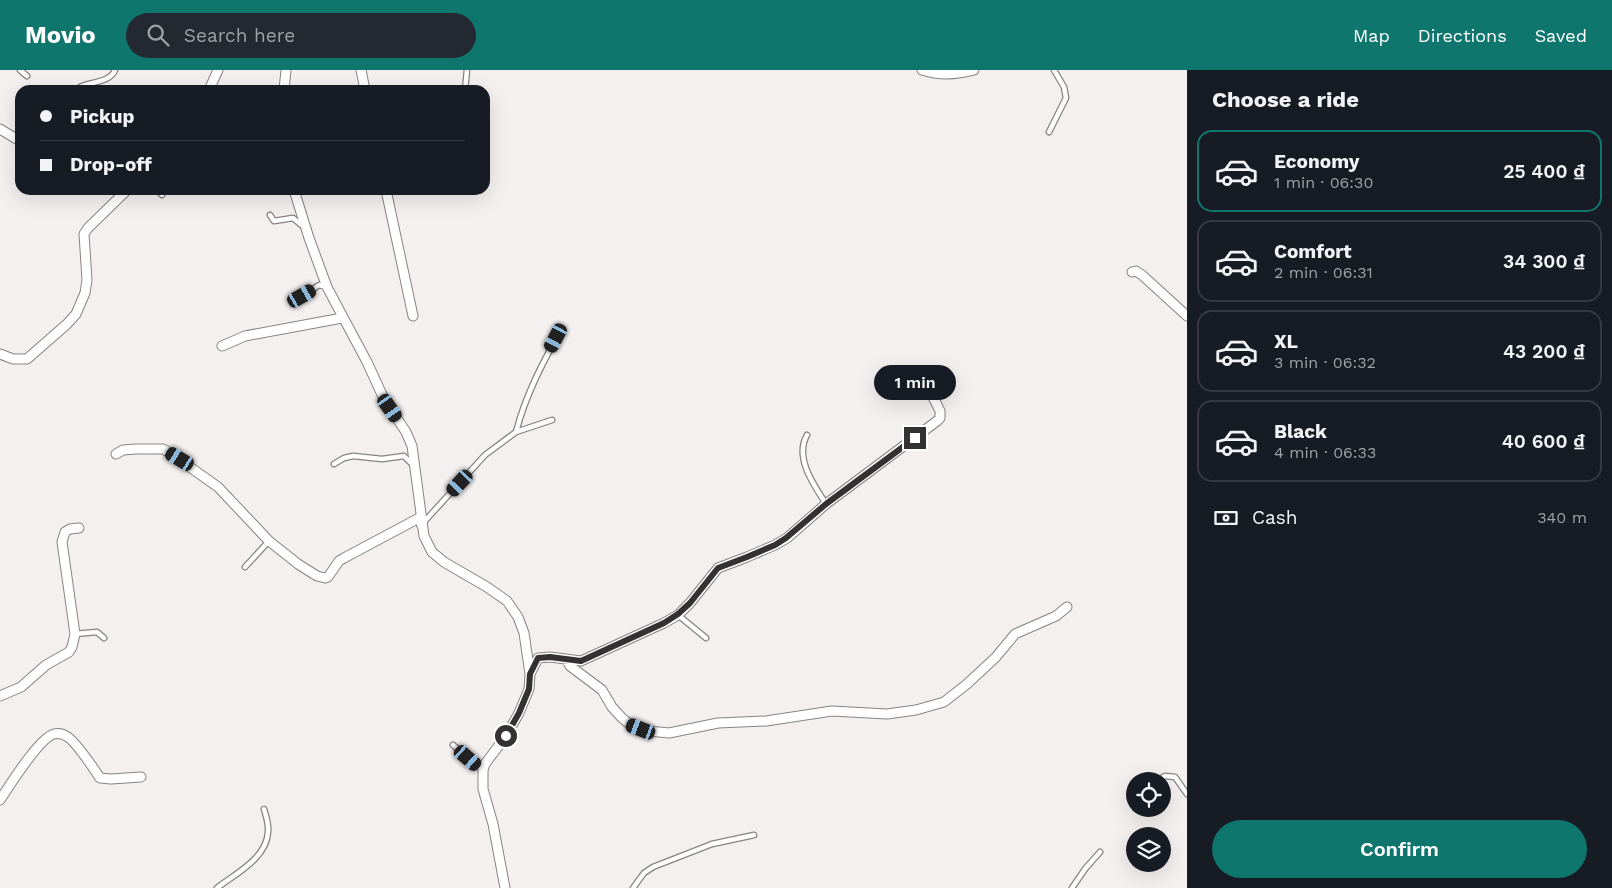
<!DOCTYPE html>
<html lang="en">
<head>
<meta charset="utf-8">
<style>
  :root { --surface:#171b24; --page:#242831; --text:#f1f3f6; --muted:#9ea1a6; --line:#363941; --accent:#0f766e }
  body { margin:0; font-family:"Work Sans",sans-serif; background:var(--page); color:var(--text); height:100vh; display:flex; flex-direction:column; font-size:19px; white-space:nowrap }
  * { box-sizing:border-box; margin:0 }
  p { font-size:16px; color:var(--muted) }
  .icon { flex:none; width:28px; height:28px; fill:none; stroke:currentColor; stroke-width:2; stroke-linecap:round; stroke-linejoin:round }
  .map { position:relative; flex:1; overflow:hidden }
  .drawer { display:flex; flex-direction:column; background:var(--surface); width:425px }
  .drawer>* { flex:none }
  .top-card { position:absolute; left:15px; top:15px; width:475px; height:110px; border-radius:15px; box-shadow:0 5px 20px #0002; display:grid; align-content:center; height:110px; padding:0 25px; background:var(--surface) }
  .tools { position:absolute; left:1126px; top:702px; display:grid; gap:10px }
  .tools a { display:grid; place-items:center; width:45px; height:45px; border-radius:50%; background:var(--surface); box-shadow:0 5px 20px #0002; font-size:25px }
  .end { position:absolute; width:22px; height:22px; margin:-11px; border:6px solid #333131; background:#fff; box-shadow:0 0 0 2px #fff }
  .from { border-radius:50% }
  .bubble { position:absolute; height:35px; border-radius:18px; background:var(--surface); box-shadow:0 5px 20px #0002; font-size:16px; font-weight:600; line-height:35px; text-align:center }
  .car { position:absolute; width:15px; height:30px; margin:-15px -8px; border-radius:6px; box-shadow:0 0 4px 1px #0007; background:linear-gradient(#222 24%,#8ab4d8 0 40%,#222 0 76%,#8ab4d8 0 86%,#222 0) }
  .top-card b { display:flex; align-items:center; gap:18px; height:48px; font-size:19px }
  .top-card b+b { border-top:1px solid var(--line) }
  .top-card i { width:12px; height:12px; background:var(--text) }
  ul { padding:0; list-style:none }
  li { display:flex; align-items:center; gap:15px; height:82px; margin:0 10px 8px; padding:0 15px; border:2px solid var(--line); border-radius:15px }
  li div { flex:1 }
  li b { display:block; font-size:19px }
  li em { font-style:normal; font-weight:600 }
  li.current { border-color:var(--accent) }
  li>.icon { width:45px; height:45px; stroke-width:1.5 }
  h2 { padding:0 25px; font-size:22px; line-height:60px }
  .pay { display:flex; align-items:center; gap:12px; height:55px; padding:0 25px; font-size:19px }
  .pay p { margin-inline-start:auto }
  .primary-button { display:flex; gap:10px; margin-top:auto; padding:10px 25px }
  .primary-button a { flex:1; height:58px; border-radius:30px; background:var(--accent); color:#fff; font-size:20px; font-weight:600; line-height:58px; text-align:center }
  header { display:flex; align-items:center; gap:30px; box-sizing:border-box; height:70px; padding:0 25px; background:var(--accent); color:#fff }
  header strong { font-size:24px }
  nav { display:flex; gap:28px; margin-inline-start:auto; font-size:18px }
  .search { width:350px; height:45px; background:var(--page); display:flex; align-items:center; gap:12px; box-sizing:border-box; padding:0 18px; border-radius:28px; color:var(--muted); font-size:19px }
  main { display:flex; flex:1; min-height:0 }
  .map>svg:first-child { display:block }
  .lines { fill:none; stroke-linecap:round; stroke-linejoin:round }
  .lane-casing { stroke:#888383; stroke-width:7 }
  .street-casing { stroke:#888383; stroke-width:11 }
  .lane { stroke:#fff; stroke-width:4.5 }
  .street { stroke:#fff; stroke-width:9 }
  .route { stroke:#333131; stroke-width:6 }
</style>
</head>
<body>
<header>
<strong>Movio</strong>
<div class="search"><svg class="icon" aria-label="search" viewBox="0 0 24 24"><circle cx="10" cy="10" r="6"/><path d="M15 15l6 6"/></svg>Search here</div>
<nav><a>Map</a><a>Directions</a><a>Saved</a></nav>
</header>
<main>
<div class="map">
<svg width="1187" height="818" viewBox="0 0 1187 818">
  <rect width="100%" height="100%" fill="#f5f0f0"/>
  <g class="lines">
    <defs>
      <path id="lane" d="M 20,0 L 27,6
        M 80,17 C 91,12 111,12 115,0
        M 465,20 L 467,0
        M 1049,62 L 1066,28 L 1064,17 L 1054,0
        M 157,120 L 162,125
        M 270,145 L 274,151 L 293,148 L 305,158
        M 303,226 L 319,215 L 326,217
        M 516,362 C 526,324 543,292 562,258
        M 807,365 C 794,388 814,415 826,434
        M 334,394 L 344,388 L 353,386 L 382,389 L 404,386 L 413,395
        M 423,453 L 485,385 L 516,362 L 552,350
        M 245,497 L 269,471
        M 678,545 L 706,568
        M 75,564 L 97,562 L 104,568
        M 453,675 L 483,700
        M 1157,711 L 1165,706 L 1175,707 L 1187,724
        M 217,818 C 235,804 267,788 268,762 C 269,754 266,746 264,739
        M 633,818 L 644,803 L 653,797 L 712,774 L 754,765
        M 1072,818 L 1085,799 L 1100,782"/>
      <path id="street" d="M 361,0 L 365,20
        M 922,0 C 940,6 956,5 974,0
        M 209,20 L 218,0
        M 284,20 L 286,0
        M 0,59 L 20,71
        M 294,120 L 309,168 L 327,217 L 367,292 L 384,329 L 406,362 L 412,376 L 424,466 L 432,482 L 444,492 L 487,517 L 507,531 L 518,547 L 524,563 L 530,604 L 529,619 L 519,643 L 506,666 L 485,694 L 483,700 L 483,719 L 493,754 L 505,818
        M 386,120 L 413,246
        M 1132,202 L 1136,201 L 1142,205 L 1187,246
        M 222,276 L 245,266 L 342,248
        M 0,284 L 13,289 L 27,289 L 67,254 L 76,244 L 85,223 L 87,210 L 84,164 L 88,158 L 127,120
        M 116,384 L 123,380 L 136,379 L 163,379 L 170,383 L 218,417 L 269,471 L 298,494 L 317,506 L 325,508 L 328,507 L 339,491 L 344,488 L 419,448 L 422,456
        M 567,590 L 570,596 L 602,620 L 612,637 L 622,648 L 632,656 L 649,661 L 669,663 L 718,653 L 766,651 L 832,641 L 887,644 L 916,640 L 944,632 L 967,614 L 996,587 L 1015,564 L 1056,546 L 1067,537
        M 530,604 L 538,588 L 550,587 L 581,591 L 664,553 L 678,545 L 690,533 L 718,498 L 747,487 L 775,475 L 787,468 L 826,434 L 937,351 L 940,348 L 940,341 L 931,323
        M 0,626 L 21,617 L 46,595 L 69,582 L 72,577 L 75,564 L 62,472 L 65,462 L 70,459 L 79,458
        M 0,730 C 10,715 39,668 54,664 C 58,663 63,664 66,666 C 75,670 94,699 100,708 L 111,709 L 141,707"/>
    </defs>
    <use href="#lane" class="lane-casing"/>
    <use href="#street" class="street-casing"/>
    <use href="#lane" class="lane"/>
    <use href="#street" class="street"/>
  </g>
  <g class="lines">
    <path class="route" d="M 506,666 L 519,643 L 529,619 L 530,604 L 538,588 L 550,587 L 581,591 L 664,553 L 678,544 L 690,533 L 718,498 L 747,487 L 775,475 L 786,468 L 826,434 L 915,368"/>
  </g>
</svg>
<div class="tools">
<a><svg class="icon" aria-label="locate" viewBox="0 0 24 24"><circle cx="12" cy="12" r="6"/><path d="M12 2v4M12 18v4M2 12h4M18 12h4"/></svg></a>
<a><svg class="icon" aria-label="layers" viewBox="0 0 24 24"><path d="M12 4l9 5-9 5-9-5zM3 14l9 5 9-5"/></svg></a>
</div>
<i class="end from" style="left:506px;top:666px"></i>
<i class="end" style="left:915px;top:368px"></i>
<div class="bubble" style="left:874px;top:295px;width:82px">1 min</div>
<i class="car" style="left:302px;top:226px;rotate:60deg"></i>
<i class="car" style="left:556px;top:268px;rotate:208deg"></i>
<i class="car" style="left:390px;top:338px;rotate:145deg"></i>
<i class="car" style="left:180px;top:389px;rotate:301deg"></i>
<i class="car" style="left:460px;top:413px;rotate:223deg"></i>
<i class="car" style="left:641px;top:659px;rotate:291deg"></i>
<i class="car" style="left:468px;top:688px;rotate:131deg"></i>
<div class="top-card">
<b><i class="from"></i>Pickup</b>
<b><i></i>Drop-off</b>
</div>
</div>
<section class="drawer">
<h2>Choose a ride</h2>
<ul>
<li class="current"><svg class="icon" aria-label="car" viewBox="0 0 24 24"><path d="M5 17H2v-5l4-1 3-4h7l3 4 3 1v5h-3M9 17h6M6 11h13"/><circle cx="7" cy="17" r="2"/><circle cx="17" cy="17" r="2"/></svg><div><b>Economy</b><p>1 min · 06:30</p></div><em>25 400 ₫</em></li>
<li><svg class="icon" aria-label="car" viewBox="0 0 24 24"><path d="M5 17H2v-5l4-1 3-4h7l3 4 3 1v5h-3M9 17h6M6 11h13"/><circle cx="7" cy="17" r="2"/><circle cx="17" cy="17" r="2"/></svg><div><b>Comfort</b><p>2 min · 06:31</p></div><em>34 300 ₫</em></li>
<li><svg class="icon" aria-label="car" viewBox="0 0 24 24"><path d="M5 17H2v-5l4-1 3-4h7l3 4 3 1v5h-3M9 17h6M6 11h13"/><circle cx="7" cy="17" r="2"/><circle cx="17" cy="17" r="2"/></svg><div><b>XL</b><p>3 min · 06:32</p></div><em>43 200 ₫</em></li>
<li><svg class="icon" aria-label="car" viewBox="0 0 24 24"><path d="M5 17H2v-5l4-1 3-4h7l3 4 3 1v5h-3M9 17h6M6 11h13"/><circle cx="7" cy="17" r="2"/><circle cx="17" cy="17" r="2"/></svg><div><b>Black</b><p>4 min · 06:33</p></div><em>40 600 ₫</em></li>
</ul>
<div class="pay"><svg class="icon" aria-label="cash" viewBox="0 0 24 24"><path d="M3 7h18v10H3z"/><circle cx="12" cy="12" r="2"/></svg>Cash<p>340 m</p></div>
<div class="primary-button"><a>Confirm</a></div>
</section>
</main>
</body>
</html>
